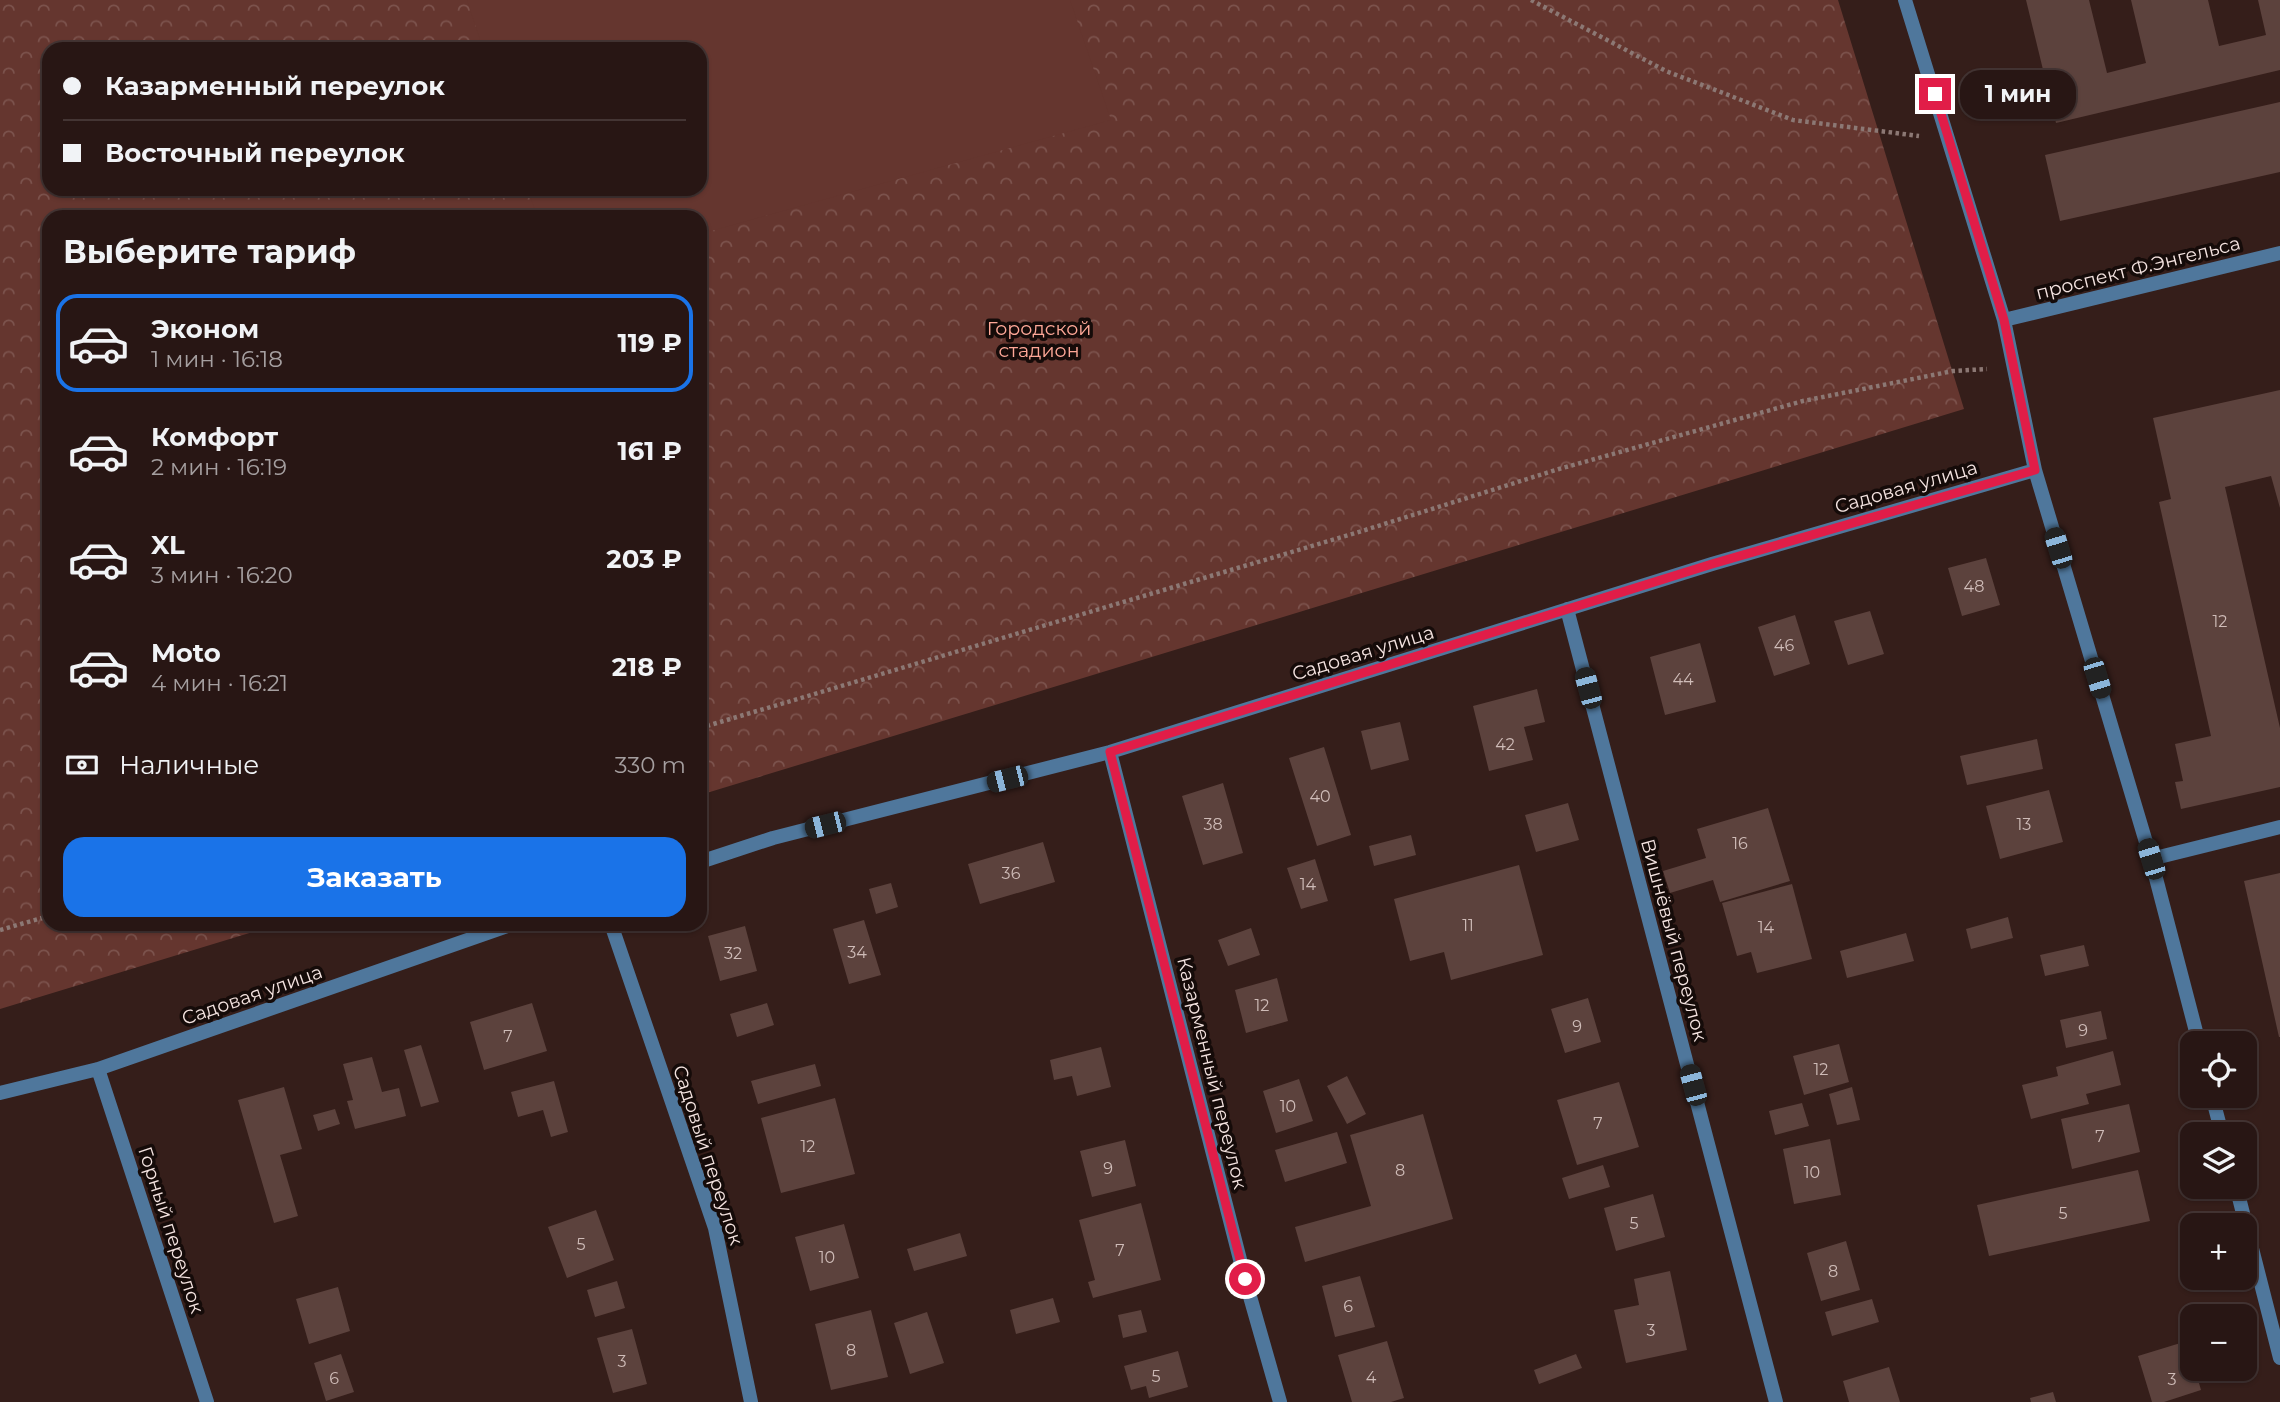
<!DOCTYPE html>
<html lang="ru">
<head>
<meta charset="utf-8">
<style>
  :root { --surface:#281614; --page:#301f1d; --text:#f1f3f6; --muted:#a59fa0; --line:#443534; --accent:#1a73e8 }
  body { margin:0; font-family:Montserrat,sans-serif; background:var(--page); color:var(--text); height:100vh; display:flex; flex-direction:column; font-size:26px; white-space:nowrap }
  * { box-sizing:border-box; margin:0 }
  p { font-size:23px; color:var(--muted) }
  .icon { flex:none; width:38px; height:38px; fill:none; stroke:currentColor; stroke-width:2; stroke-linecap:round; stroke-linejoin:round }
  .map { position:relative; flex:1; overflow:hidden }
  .side { position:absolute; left:42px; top:210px; width:665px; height:721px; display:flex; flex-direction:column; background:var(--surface); border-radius:21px; box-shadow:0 2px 5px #0004,0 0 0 2px var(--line) }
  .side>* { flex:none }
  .banner { position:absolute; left:42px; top:42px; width:665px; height:154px; border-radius:21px; box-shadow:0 2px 5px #0004,0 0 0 2px var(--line); display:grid; align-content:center; height:154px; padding:0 21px; background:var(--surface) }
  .buttons { position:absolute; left:2180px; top:1031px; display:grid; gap:14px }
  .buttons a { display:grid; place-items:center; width:77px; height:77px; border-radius:14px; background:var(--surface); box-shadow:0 2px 5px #0004,0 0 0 2px var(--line); font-size:35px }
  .end { position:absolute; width:32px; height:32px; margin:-16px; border:9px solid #e11d48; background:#fff; box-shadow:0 0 0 4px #fff }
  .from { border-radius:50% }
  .bubble { position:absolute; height:49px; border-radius:21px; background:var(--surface); box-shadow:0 2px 5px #0004,0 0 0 2px var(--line); font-size:23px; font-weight:700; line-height:49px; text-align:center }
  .car { position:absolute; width:21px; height:42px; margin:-21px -10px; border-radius:9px; box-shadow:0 0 5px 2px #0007; background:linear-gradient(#222 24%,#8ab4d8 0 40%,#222 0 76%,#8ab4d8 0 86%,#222 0) }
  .banner b { display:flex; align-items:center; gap:24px; height:66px; font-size:26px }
  .banner b+b { border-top:2px solid var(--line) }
  .banner i { width:18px; height:18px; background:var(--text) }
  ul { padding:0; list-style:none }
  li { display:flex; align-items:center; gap:21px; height:98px; margin:0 14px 10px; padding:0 7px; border:4px solid transparent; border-radius:21px }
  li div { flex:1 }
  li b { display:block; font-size:26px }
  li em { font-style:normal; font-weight:700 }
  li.on { border-color:var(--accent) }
  li>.icon { width:63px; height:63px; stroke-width:1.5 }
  h2 { padding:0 21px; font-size:32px; line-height:84px }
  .pay { display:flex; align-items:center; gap:18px; height:77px; padding:0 21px; font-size:26px }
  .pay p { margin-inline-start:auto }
  .action { display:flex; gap:14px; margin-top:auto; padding:14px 21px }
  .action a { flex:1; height:80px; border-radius:21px; background:var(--accent); color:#fff; font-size:28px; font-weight:700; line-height:80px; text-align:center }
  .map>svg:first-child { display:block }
  .forest { fill:url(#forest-crowns); fill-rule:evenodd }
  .garden { fill:#65362f }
  .building { fill:#5c423d }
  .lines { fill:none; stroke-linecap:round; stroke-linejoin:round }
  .path { stroke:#8c7874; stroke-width:4.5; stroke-dasharray:3.5 3.5; stroke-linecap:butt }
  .lane { stroke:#4f779c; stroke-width:14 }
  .street { stroke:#4f779c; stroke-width:14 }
  .route { stroke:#e11d48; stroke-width:9 }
  .labels { text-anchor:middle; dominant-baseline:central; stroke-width:7; stroke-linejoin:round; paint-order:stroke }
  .number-label { font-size:16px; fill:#cfbcb8 }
  .street-label { font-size:19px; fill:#f5e4e1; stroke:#150b09 }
  .park-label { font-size:19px; fill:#ffa898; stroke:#150b09 }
</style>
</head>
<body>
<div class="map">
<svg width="2280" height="1402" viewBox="0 0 2280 1402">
  <defs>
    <pattern id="forest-crowns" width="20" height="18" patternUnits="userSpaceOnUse" patternTransform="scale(1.75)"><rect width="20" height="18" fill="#65362f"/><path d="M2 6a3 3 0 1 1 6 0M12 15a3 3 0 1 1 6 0" fill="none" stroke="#7c534d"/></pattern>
  </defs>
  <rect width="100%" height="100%" fill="#351e1a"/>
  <path class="forest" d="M 0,0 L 1838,0 L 1964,409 L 700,795 L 700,217 L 49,217 L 49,924 L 279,924 L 0,1009 ZM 49,49 L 700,49 L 700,189 L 49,189 Z"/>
  <path class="garden" d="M 467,0 L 1070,0 L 1111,120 L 700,234 L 700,217 L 537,217 L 528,189 L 700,189 L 700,49 L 483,49 Z"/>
  <path class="building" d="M 2026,0 L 2089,0 L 2107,73 L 2146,63 L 2131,0 L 2208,0 L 2219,46 L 2266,35 L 2258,0 L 2280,0 L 2280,70 L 2056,123 Z
    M 2280,102 L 2280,172 L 2060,221 L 2045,155 Z
    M 2280,390 L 2280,508 L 2271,476 L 2225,487 L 2280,728 L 2280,787 L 2181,809 L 2175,782 L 2183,781 L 2175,744 L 2211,736 L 2159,502 L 2171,499 L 2153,418 Z
    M 1986,558 L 2000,605 L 1962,616 L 1948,568 Z
    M 1870,611 L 1884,654 L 1848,665 L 1834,621 Z
    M 1795,615 L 1810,664 L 1774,676 L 1758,627 Z
    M 1700,643 L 1716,702 L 1665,715 L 1650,657 Z
    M 1537,689 L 1545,722 L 1524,727 L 1533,760 L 1489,771 L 1473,706 Z
    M 1400,722 L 1409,760 L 1371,770 L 1361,731 Z
    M 2037,739 L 2043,769 L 1967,785 L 1960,756 Z
    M 1324,747 L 1351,835 L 1317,846 L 1289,758 Z
    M 1223,783 L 1243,853 L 1203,865 L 1182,796 Z
    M 2049,790 L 2063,842 L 2000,859 L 1986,806 Z
    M 1568,803 L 1579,840 L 1536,852 L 1525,815 Z
    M 1768,808 L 1790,881 L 1720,902 L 1713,880 L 1670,893 L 1663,871 L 1706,858 L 1697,829 Z
    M 1411,835 L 1416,855 L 1374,866 L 1369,846 Z
    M 1043,842 L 1055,882 L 980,904 L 968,864 Z
    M 1315,859 L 1328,901 L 1301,909 L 1287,868 Z
    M 1519,865 L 1543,955 L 1451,980 L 1444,952 L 1410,961 L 1394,899 Z
    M 2280,873 L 2280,1037 L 2279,1037 L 2244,881 Z
    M 891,883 L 898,907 L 876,914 L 869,889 Z
    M 1792,884 L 1812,959 L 1757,973 L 1751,952 L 1737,956 L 1722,903 Z
    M 2008,917 L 2013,938 L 1971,949 L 1966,929 Z
    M 864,920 L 881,975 L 849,984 L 833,929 Z
    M 745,926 L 757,971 L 720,981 L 708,936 Z
    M 1251,928 L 1260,955 L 1228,966 L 1218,940 Z
    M 1906,933 L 1914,961 L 1847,978 L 1840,951 Z
    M 2084,945 L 2089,966 L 2045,976 L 2040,955 Z
    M 1277,978 L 1288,1021 L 1246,1033 L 1235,990 Z
    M 1588,998 L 1601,1042 L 1565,1053 L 1551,1009 Z
    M 532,1003 L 547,1051 L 484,1070 L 470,1022 Z
    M 767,1003 L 774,1025 L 737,1037 L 730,1014 Z
    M 2101,1011 L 2107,1039 L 2066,1048 L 2060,1020 Z
    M 1839,1044 L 1849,1082 L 1804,1095 L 1793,1056 Z
    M 421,1045 L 439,1102 L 421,1107 L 404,1050 Z
    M 1101,1047 L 1111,1087 L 1077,1096 L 1072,1076 L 1054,1080 L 1050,1060 Z
    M 2113,1051 L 2121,1085 L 2086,1094 L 2089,1104 L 2031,1119 L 2022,1085 L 2058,1076 L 2056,1067 Z
    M 372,1057 L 382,1092 L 399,1088 L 406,1116 L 355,1129 L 347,1101 L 353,1100 L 343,1064 Z
    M 815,1064 L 821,1086 L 758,1104 L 751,1081 Z
    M 1347,1076 L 1366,1114 L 1347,1124 L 1327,1086 Z
    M 1299,1079 L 1313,1121 L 1276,1133 L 1263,1091 Z
    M 554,1081 L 568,1132 L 551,1137 L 543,1110 L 518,1117 L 511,1092 Z
    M 1619,1082 L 1639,1147 L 1577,1165 L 1557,1100 Z
    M 284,1087 L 302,1149 L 280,1155 L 298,1216 L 274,1223 L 238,1100 Z
    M 1852,1087 L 1860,1120 L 1837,1125 L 1829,1094 Z
    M 835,1098 L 855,1174 L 781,1193 L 761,1118 Z
    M 1802,1103 L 1809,1126 L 1775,1135 L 1769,1111 Z
    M 2129,1104 L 2140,1152 L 2072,1169 L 2061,1119 Z
    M 335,1109 L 340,1124 L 318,1131 L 313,1115 Z
    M 1423,1114 L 1453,1219 L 1305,1262 L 1295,1227 L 1371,1206 L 1350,1135 Z
    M 1337,1132 L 1347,1163 L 1285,1182 L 1275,1150 Z
    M 1830,1139 L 1841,1195 L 1794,1204 L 1783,1149 Z
    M 1125,1140 L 1136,1186 L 1092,1197 L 1080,1151 Z
    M 1603,1165 L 1610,1187 L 1569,1199 L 1562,1178 Z
    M 2138,1170 L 2150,1221 L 1989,1256 L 1977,1205 Z
    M 1653,1194 L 1665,1237 L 1616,1251 L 1604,1208 Z
    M 1141,1203 L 1161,1280 L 1093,1298 L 1088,1282 L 1095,1280 L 1079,1220 Z
    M 596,1210 L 614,1260 L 567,1278 L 548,1227 Z
    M 844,1224 L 859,1278 L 810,1291 L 795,1237 Z
    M 960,1233 L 967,1256 L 914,1271 L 907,1249 Z
    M 1846,1241 L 1860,1290 L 1821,1301 L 1807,1253 Z
    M 1670,1271 L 1687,1350 L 1626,1363 L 1614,1310 L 1639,1305 L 1634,1279 Z
    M 1360,1276 L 1375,1327 L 1335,1337 L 1322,1286 Z
    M 617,1281 L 625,1308 L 595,1317 L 587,1290 Z
    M 338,1287 L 350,1331 L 309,1344 L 296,1299 Z
    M 1053,1298 L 1060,1322 L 1016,1334 L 1010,1310 Z
    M 1872,1299 L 1879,1322 L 1832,1336 L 1825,1312 Z
    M 871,1310 L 888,1377 L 831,1390 L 815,1324 Z
    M 1141,1310 L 1147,1332 L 1123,1338 L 1118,1315 Z
    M 927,1312 L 944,1363 L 910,1374 L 894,1323 Z
    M 632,1329 L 647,1384 L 613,1393 L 597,1338 Z
    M 1387,1341 L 1404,1398 L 1391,1402 L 1352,1402 L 1338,1355 Z
    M 2187,1341 L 2201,1390 L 2164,1402 L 2152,1402 L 2138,1356 Z
    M 1178,1351 L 1188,1387 L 1149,1398 L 1146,1386 L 1131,1390 L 1124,1366 Z
    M 341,1354 L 354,1392 L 326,1401 L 314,1363 Z
    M 1576,1354 L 1582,1368 L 1539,1384 L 1534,1370 Z
    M 1889,1367 L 1900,1402 L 1849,1402 L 1843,1381 Z
    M 2053,1392 L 2056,1402 L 2031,1402 L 2030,1398 Z"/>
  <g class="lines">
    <path class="path" d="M 1531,0 L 1666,71 L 1793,120 L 1919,136
      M 700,728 L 1362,531 L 1559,469 L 1803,401 L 1953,371 L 1987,369
      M 0,930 L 49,916"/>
    <path class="lane" d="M 2151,859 L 2280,827"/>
    <path class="street" d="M 1905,0 L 2004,320 L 2035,470 L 2151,859 L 2199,1043
      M 2004,320 L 2280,253
      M 1567,609 L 1776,1402
      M 1110,752 L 1245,1279 L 1280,1402
      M 700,862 L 773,838 L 1110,752 L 1712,564 L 2035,470
      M 611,924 L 715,1228 L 751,1402
      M 98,1069 L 207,1402
      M 0,1093 L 98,1069 L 513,924
      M 2212,1096 L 2222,1134
      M 2236,1186 L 2280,1358"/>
  </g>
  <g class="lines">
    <path class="route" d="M 1245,1279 L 1110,752 L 1712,564 L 2035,470 L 2004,320 L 1935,94"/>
  </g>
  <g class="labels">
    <g class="number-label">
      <text x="1974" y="586">48</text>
      <text x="2220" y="621">12</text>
      <text x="1784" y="645">46</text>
      <text x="1683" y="679">44</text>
      <text x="1505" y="744">42</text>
      <text x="1320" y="796">40</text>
      <text x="1213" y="824">38</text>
      <text x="2024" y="824">13</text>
      <text x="1740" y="843">16</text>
      <text x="1011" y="873">36</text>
      <text x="1308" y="884">14</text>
      <text x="1468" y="925">11</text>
      <text x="1766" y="927">14</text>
      <text x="857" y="952">34</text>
      <text x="733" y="953">32</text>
      <text x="1262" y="1005">12</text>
      <text x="1577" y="1026">9</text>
      <text x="2083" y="1030">9</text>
      <text x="508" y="1036">7</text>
      <text x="1821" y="1069">12</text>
      <text x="1288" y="1106">10</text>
      <text x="1598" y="1123">7</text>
      <text x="2100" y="1136">7</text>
      <text x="808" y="1146">12</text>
      <text x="1108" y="1168">9</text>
      <text x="1400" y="1170">8</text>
      <text x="1812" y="1172">10</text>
      <text x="2063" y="1213">5</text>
      <text x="1634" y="1223">5</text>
      <text x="581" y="1244">5</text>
      <text x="1120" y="1250">7</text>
      <text x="827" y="1257">10</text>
      <text x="1833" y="1271">8</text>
      <text x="1348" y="1306">6</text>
      <text x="1651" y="1330">3</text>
      <text x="851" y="1350">8</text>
      <text x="622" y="1361">3</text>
      <text x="1156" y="1376">5</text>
      <text x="1371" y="1377">4</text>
      <text x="334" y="1378">6</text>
      <text x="2172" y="1379">3</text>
    </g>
    <g class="street-label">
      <text transform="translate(2138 268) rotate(-14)">проспект Ф.Энгельса</text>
      <text transform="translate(1906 487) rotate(-16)">Садовая улица</text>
      <text transform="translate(1363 653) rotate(-17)">Садовая улица</text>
      <text transform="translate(1674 940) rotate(75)">Вишнёвый переулок</text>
      <text transform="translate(252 995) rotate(-19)">Садовая улица</text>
      <text transform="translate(1212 1073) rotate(76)">Казарменный переулок</text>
      <text transform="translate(708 1155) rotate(72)">Садовый переулок</text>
      <text transform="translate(171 1230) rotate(72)">Горный переулок</text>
    </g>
    <g class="park-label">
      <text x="1039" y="328">Городской<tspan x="1039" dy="22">стадион</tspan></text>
    </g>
  </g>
</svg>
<div class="buttons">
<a><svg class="icon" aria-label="locate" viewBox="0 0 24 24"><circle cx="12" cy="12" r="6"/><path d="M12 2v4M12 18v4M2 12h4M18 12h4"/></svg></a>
<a><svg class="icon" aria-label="layers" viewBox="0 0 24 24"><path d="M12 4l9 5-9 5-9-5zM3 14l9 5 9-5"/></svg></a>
<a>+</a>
<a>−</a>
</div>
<i class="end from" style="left:1245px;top:1279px"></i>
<i class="end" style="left:1935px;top:94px"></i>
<div class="bubble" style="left:1960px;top:70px;width:116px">1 мин</div>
<i class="car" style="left:2058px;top:548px;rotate:343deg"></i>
<i class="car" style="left:2097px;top:678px;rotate:163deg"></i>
<i class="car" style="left:1588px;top:688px;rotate:345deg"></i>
<i class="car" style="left:1007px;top:779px;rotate:256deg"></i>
<i class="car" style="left:825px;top:825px;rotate:256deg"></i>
<i class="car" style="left:2151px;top:859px;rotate:343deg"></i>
<i class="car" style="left:1693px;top:1085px;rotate:345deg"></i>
<div class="banner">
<b><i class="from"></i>Казарменный переулок</b>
<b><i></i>Восточный переулок</b>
</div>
<section class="side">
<h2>Выберите тариф</h2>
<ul>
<li class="on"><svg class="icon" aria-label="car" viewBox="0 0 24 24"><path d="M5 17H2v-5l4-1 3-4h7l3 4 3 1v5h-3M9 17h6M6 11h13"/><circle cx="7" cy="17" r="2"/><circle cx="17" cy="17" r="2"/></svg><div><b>Эконом</b><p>1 мин · 16:18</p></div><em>119 ₽</em></li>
<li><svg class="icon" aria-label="car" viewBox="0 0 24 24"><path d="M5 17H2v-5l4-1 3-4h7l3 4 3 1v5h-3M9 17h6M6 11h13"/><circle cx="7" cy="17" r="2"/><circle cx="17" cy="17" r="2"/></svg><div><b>Комфорт</b><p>2 мин · 16:19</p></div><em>161 ₽</em></li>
<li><svg class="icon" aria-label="car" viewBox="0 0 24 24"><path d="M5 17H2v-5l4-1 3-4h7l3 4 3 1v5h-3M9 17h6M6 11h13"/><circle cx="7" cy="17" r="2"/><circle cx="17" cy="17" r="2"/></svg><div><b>XL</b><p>3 мин · 16:20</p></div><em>203 ₽</em></li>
<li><svg class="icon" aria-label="car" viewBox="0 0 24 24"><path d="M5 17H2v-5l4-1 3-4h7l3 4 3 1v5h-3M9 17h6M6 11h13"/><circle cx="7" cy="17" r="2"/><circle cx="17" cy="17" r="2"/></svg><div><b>Moto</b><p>4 мин · 16:21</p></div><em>218 ₽</em></li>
</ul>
<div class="pay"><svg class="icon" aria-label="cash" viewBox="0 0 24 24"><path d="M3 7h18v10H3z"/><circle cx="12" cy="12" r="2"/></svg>Наличные<p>330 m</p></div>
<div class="action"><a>Заказать</a></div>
</section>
</div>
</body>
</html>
